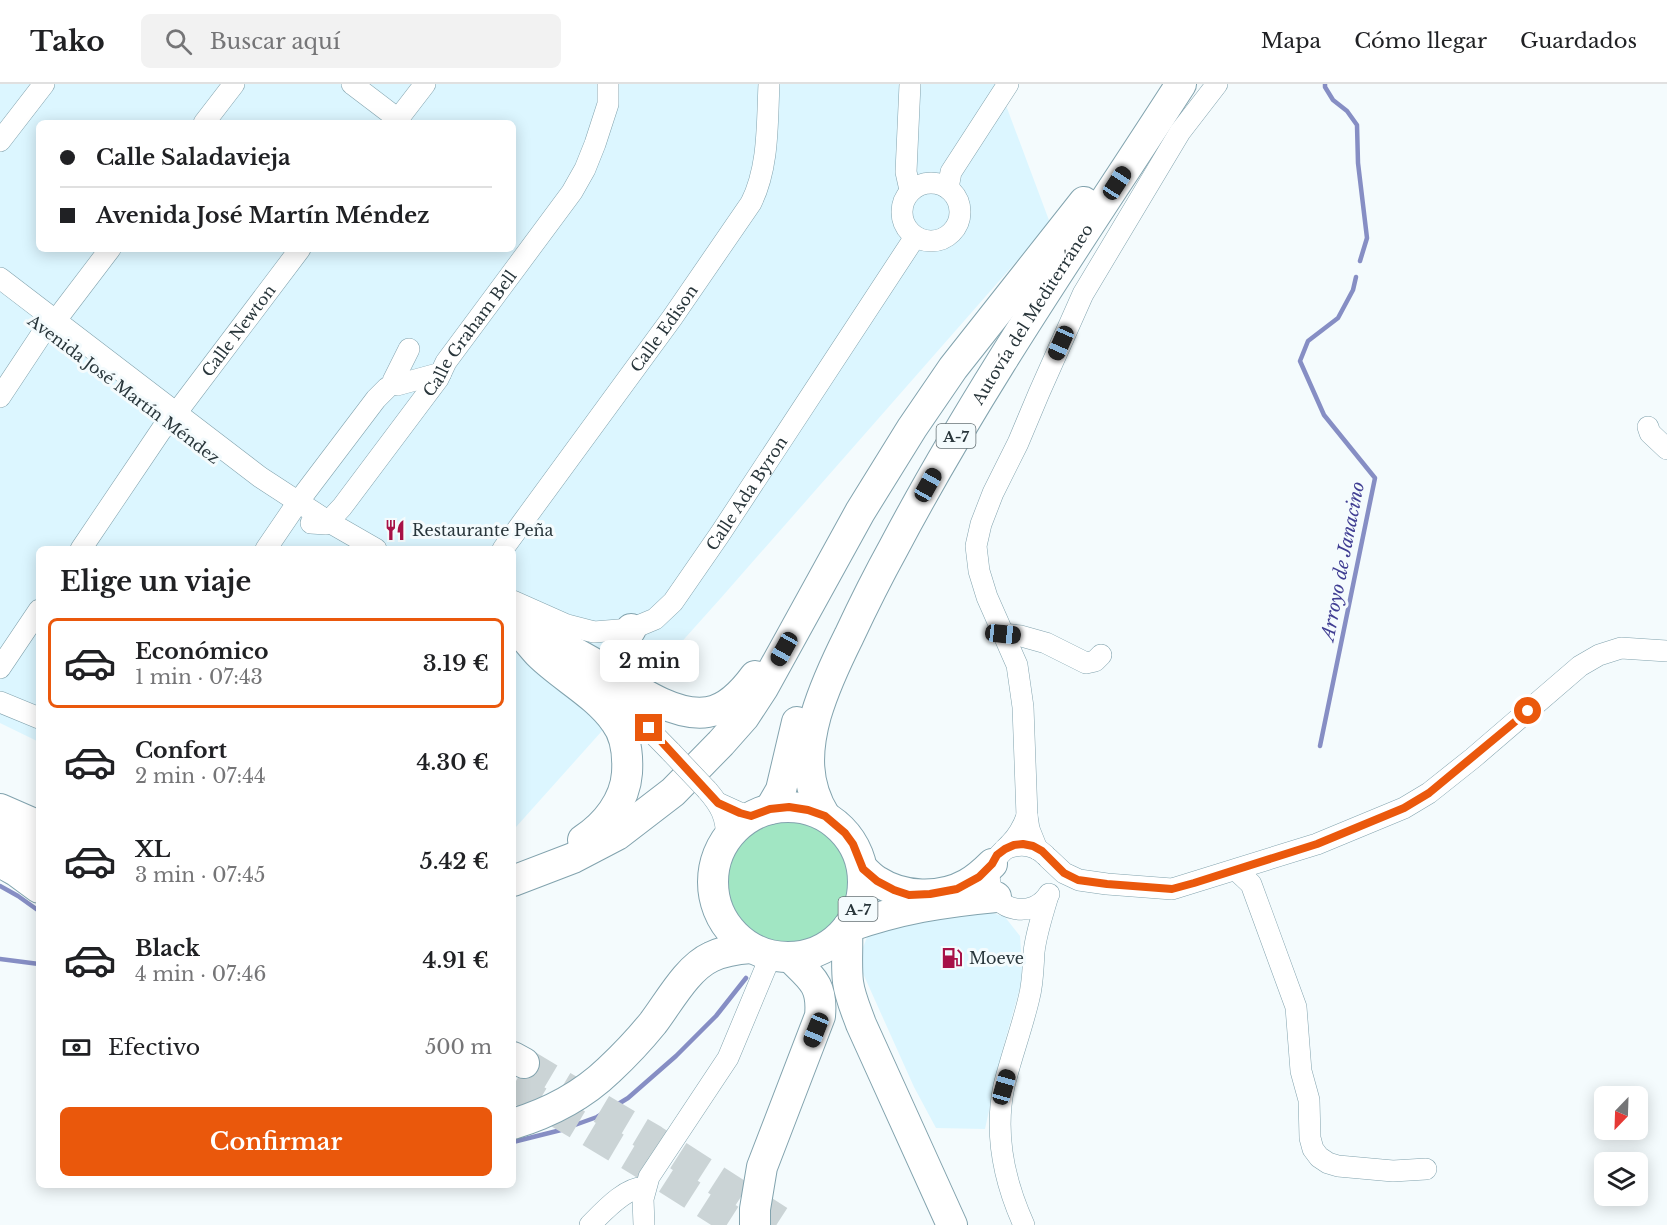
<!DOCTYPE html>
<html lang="es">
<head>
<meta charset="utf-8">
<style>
  :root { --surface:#fff; --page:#f2f2f2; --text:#202124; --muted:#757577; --line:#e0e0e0; --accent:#ea580c }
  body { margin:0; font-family:"Libre Baskerville",serif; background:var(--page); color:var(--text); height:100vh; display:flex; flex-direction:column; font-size:22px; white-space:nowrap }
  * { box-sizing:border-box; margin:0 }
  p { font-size:20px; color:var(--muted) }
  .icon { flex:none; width:33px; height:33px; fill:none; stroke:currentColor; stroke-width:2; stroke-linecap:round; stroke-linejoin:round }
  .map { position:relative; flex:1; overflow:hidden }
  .sheet { position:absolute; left:36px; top:462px; width:480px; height:642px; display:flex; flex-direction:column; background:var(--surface); border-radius:9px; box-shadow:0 3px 15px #0003 }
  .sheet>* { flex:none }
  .banner { position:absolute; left:36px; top:36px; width:480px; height:132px; border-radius:9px; box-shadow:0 3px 15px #0003; display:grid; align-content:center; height:132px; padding:0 24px; background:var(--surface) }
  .needle { width:39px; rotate:203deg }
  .fabs { position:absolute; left:1594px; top:1002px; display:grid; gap:12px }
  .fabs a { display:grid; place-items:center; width:54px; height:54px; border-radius:9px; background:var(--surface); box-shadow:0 3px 15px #0003; font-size:30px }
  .end { position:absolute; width:27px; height:27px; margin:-14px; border:8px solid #ea580c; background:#fff; box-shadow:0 0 0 3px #fff }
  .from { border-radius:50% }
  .bubble { position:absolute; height:42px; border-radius:9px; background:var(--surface); box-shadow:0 3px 15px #0003; font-size:20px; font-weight:600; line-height:42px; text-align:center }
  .car { position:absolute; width:18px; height:36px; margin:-18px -9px; border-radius:8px; box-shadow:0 0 4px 2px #0007; background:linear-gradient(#222 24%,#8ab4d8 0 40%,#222 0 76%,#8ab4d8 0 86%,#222 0) }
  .banner b { display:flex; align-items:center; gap:21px; height:57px; font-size:22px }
  .banner b+b { border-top:2px solid var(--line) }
  .banner i { width:15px; height:15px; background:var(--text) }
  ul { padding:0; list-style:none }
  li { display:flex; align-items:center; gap:18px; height:90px; margin:0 12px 9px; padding:0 12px; border:3px solid transparent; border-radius:9px }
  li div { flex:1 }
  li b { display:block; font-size:22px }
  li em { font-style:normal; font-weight:600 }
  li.current { border-color:var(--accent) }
  li>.icon { width:54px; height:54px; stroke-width:1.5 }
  h2 { padding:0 24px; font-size:27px; line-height:72px }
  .pay { display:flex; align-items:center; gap:15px; height:66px; padding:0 24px; font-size:22px }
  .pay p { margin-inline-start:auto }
  .primary-button { display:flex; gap:12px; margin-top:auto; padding:12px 24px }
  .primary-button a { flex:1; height:69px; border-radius:9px; background:var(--accent); color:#fff; font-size:24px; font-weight:600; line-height:69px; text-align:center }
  header { display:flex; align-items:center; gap:36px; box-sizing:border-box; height:84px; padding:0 30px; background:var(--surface); border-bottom:2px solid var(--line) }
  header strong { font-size:28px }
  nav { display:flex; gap:33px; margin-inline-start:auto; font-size:21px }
  .search { width:420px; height:54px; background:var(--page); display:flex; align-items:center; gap:15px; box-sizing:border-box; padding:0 21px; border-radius:9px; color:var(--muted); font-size:22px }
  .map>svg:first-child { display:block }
  .built { fill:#dcf6ff; fill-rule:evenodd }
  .green { fill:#a1e6c3 }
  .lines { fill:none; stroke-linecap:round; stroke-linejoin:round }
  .stream { stroke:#868ec4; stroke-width:4.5 }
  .highway-tunnel { stroke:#cbd4d6; stroke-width:30; stroke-dasharray:30 15; stroke-linecap:butt }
  .minor-casing { stroke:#82a3ae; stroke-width:22 }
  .highway-casing { stroke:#82a3ae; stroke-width:32 }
  .minor { stroke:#fff; stroke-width:21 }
  .highway { stroke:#fff; stroke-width:30 }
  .minor-bridge-casing { stroke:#82a3ae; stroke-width:22; stroke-linecap:butt }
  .minor-bridge { stroke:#fff; stroke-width:21 }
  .route { stroke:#ea580c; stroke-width:8 }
  .labels { text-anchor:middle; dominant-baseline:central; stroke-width:6; stroke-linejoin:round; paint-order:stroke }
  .shield { fill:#f4fbfd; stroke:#667175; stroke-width:1.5 }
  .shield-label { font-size:15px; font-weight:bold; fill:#29363b }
  .street-label { font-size:16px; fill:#29363b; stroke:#f4fbfd }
  .poi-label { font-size:16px; fill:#29363b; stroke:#f4fbfd; text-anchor:start }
  .water-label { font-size:18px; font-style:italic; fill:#403e93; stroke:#f4fbfd }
</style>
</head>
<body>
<header>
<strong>Tako</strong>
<div class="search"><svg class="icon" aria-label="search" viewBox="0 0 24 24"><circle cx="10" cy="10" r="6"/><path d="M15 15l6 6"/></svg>Buscar aquí</div>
<nav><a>Mapa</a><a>Cómo llegar</a><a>Guardados</a></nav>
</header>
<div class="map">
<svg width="1667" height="1141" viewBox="0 0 1667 1141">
  <rect width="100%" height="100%" fill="#f4fbfd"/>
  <path class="built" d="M 0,0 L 998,0 L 1050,139 L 720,515 L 516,743 L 513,743 L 513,465 L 39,465 L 39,658 L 0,639 ZM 39,39 L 513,39 L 513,165 L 39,165 Z
    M 978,824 L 1005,833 L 1020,852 L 1022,881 L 1021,900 L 1001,971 L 985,1045 L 936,1044 L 914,1003 L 861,885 L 862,866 L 869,848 Z"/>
  <path class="green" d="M724 800a64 64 0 1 1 128 0a64 64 0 1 1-128 0Z"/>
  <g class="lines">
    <path class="stream" d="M 1325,0 L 1325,3 L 1333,16 L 1347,27 L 1357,41 L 1358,79 L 1367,154 L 1360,177
      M 1320,662 L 1375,394 L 1324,331 L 1300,277 L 1308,257 L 1338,234 L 1353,206 L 1356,193
      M 0,802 L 18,812 L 39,827
      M 0,875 L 39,880
      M 513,1058 L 561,1046 L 597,1033 L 628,1014 L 676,972 L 716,932 L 746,894"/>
    <path class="highway-tunnel" d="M 524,979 L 654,1056 L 786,1141
      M 513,1002 L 642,1079 L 739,1141"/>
    <defs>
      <g id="minor">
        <path d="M 352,0 L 398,35"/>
        <path d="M 204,39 L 234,0"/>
        <path d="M 395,39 L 425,0"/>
        <path d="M 0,57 L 44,0"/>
        <circle cx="931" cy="128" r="29"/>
        <path d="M 948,104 L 951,88 L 1008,0"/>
        <path d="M 910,106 L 906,88 L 910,0"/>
        <path d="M 0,194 L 260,393 L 329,438 L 376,465"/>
        <path d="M 56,236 L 110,165"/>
        <path d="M 393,297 L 409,265"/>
        <path d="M 397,301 L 441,289"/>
        <path d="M 0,313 L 45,245"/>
        <path id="s1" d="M 177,328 L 300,165"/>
        <path d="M 1648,343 L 1650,349 L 1667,365"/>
        <path id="s2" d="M 311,439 L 326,440 L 342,423 L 438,295 L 446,278 L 572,108 L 585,85 L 595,60 L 608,20 L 608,0"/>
        <path d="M 81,465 L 162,345 L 166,342 L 171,340"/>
        <path d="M 266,465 L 298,418 L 376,315 L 387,304"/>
        <path id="s3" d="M 503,465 L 672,234 L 751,119 C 769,83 767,40 769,0"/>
        <path id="s4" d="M 513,517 L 567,541 L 594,548 L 631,545 L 655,535 L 673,518 L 720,450 L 915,153"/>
        <path d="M 1003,550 L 1021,552 L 1046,559 L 1086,579 L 1095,577 L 1101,571"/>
        <path d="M 0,584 L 39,526"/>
        <path d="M 587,592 L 626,622 L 671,668"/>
        <path d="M 0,618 L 39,634"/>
        <path d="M 707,706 C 721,722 726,732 727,754"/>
        <path d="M 718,719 L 740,729 L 751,732"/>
        <path d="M 1027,732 C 1023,743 1018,752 1010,760 C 999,772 986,780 990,799 C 994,828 1034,835 1049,810"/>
        <path d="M 1005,765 C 1019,759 1033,759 1045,771"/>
        <path d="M 1037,765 L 1029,745 L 1027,732 L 1023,623 L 1017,581 L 987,513 L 979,487 L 976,462 L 981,440 L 993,409 L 1018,359 L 1039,309 L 1083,210 L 1180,48 L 1217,0"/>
        <path d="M 1048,774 L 1064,789 L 1079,796 L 1107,800 L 1172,805 L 1317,760 L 1404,724 L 1429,709 L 1473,674 L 1580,582 L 1599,571 L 1621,564 L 1667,567"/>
        <path d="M 1236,786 L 1251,800 L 1296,923 L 1301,987 L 1309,1016 L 1310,1054 L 1313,1065 L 1319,1073 L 1328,1079 L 1338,1082 L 1393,1087 L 1426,1085"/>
        <path d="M 590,1141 C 602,1129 627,1101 645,1104"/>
        <path d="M 644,1141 L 643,1115 L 649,1093 L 728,974 L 771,871"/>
        <path d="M 1024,1141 C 1004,1097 994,1050 1004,1002 C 1011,973 1022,944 1029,914 C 1033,899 1033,884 1034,868 C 1036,850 1042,832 1047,815"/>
      </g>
      <g id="highway">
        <path d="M 513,536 C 541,549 568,565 595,580 C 626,598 671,634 708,628 C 728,625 744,607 755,592"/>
        <path d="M 524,553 C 529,558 534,565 539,570 C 562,593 596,610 615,637 C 626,651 628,672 627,689 C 625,717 606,741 583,756"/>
        <path d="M 615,591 C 612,571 621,562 631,545"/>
        <circle cx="788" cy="798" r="75"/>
        <path d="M 0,725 L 39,742"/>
        <path d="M 770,725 L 781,706 L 797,638"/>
        <path id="s5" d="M 825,732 C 805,700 806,667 816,631 C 824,604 836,578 849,552 C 863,522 878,492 894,463 C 979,302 1083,152 1181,0"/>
        <path d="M 0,753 L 39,770"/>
        <path d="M 0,778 L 16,787 L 39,804"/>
        <path d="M 863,785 C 867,789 872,794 877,797 C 903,814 940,815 967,800 C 976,795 984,788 992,780"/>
        <path d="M 513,797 L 573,774 L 617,751 L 673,708 L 721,659 L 744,633 L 763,604 L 860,428 L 912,344 L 953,284 L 1084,118"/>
        <path d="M 848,843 C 900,825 942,818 996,813"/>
        <path d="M 847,845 C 848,863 846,881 848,898 C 850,913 856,926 861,940 L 952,1141"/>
        <path d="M 513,973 L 524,979"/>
        <path d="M 513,1040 C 549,1029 582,1012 609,986 C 624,972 640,955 653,939 C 669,918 687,884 711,873 C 723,867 737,865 751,864"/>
        <path d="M 755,1141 L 755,1125 L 762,1083 L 820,932 C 823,900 811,894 790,873"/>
      </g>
    </defs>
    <use href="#minor" class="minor-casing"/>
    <use href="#highway" class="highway-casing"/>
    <use href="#minor" class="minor"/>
    <use href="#highway" class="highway"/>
    <defs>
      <path id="minor-bridge" d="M 671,668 L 707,706"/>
    </defs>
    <use href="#minor-bridge" class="minor-bridge-casing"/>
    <use href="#minor-bridge" class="minor-bridge"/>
  </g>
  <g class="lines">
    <path class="route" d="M 649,644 L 718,719 L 740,729 L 751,732 L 770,725 L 789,723 L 808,726 L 825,732 L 845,749 L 853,760 L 863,785 L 877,797 L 894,806 L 909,811 L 930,810 L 957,805 L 979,793 L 992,780 L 997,771 L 1005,765 L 1014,761 L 1023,760 L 1033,762 L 1042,767 L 1064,789 L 1078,796 L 1107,800 L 1172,805 L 1194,799 L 1317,760 L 1404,724 L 1429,709 L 1528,627"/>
  </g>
  <defs>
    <symbol id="restaurant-bare" viewBox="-9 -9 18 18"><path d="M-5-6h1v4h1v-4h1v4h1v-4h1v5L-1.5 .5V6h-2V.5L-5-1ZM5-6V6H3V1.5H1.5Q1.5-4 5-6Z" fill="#a71147" stroke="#f4fbfd" stroke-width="2.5" paint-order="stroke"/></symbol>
    <symbol id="fuel-bare" viewBox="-9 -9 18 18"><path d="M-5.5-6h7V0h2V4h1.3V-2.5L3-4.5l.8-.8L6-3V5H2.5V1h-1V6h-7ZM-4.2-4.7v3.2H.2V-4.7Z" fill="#a71147" stroke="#f4fbfd" stroke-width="2.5" paint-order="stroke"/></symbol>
  </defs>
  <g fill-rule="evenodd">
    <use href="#restaurant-bare" x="380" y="431" width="30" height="30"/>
    <use href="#fuel-bare" x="937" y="859" width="30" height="30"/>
  </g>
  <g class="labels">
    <g class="shield">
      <rect x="936.5" y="340" width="39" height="24" rx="4.5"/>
      <rect x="838.5" y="813" width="39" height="24" rx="4.5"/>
    </g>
    <g class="shield-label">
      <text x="956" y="352">A-7</text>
      <text x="858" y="825">A-7</text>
    </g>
    <g class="street-label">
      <text stroke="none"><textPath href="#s5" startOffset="561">Autovía del Mediterráneo</textPath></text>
      <text stroke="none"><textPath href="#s3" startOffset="273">Calle Edison</textPath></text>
      <text stroke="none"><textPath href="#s1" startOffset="102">Calle Newton</textPath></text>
      <text stroke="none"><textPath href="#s2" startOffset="254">Calle Graham Bell</textPath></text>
      <text transform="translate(124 305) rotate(37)">Avenida José Martín Méndez</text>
      <text stroke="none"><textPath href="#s4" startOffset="306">Calle Ada Byron</textPath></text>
    </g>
    <g class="poi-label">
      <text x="412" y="446">Restaurante Peña</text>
      <text x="969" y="874">Moeve</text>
    </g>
    <g class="water-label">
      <text transform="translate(1343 477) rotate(-79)">Arroyo de Janacino</text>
    </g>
  </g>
</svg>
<div class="fabs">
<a><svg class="needle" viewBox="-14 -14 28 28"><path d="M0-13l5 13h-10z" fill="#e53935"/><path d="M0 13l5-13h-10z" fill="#757577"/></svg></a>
<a><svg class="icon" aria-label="layers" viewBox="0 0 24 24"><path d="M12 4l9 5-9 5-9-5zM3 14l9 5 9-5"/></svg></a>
</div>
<i class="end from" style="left:1528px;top:627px"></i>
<i class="end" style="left:649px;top:644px"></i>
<div class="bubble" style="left:600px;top:556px;width:99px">2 min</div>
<i class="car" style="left:1117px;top:99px;rotate:33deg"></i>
<i class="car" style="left:1061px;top:259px;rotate:204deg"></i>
<i class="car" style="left:928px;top:401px;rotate:29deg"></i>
<i class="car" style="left:1003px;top:550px;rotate:96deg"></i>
<i class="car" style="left:784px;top:565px;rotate:209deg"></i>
<i class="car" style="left:816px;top:946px;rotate:202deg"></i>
<i class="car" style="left:1004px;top:1003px;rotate:16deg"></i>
<div class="banner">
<b><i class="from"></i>Calle Saladavieja</b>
<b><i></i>Avenida José Martín Méndez</b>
</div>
<section class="sheet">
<h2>Elige un viaje</h2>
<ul>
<li class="current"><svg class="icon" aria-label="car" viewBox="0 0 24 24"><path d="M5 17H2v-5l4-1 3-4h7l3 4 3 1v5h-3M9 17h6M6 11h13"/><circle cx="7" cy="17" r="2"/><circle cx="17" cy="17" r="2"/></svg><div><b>Económico</b><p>1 min · 07:43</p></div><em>3.19 €</em></li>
<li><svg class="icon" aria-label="car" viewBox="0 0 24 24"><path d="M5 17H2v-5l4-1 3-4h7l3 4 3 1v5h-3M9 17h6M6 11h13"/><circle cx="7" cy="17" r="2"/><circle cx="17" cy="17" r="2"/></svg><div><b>Confort</b><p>2 min · 07:44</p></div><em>4.30 €</em></li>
<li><svg class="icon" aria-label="car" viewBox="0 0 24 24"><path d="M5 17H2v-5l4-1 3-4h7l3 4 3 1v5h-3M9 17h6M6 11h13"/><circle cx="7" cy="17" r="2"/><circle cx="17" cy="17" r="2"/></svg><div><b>XL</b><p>3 min · 07:45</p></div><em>5.42 €</em></li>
<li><svg class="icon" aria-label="car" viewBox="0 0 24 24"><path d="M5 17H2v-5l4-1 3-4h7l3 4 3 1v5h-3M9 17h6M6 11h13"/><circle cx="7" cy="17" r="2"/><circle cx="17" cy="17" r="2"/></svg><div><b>Black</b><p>4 min · 07:46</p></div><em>4.91 €</em></li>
</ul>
<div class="pay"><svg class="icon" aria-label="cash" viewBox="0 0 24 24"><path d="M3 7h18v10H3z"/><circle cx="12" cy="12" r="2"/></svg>Efectivo<p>500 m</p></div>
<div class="primary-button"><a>Confirmar</a></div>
</section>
</div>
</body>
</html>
